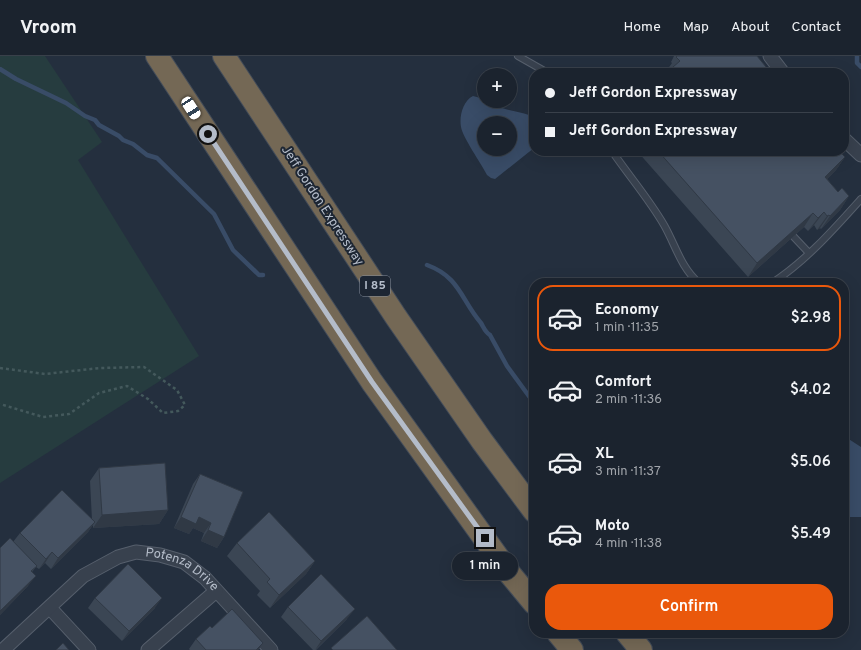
<!DOCTYPE html>
<html lang="en">
<head>
<meta charset="utf-8">
<style>
  :root { --surface:#1b232e; --page:#282f3a; --text:#f1f3f6; --muted:#a0a4aa; --line:#39404a; --accent:#ea580c }
  body { margin:0; font-family:Overpass,sans-serif; background:var(--page); color:var(--text); height:100vh; display:flex; flex-direction:column; font-size:15px; white-space:nowrap }
  * { box-sizing:border-box; margin:0 }
  p { font-size:13px; color:var(--muted) }
  .icon { flex:none; width:22px; height:22px; fill:none; stroke:currentColor; stroke-width:2; stroke-linecap:round; stroke-linejoin:round }
  .map { position:relative; flex:1; overflow:hidden }
  .panel { position:absolute; left:529px; top:222px; width:320px; height:360px; display:flex; flex-direction:column; background:var(--surface); border-radius:16px; box-shadow:0 4px 16px #0002,0 0 0 1px var(--line) }
  .panel>* { flex:none }
  .top-card { position:absolute; left:529px; top:12px; width:320px; height:88px; border-radius:16px; box-shadow:0 4px 16px #0002,0 0 0 1px var(--line); display:grid; align-content:center; height:88px; padding:0 16px; background:var(--surface) }
  .buttons { position:absolute; left:477px; top:12px; display:grid; gap:8px }
  .buttons a { display:grid; place-items:center; width:40px; height:40px; border-radius:50%; background:var(--surface); box-shadow:0 4px 16px #0002,0 0 0 1px var(--line); font-size:20px }
  .end { position:absolute; width:18px; height:18px; margin:-9px; border:5px solid #b4bcc9; background:#111; box-shadow:0 0 0 2px #111 }
  .from { border-radius:50% }
  .bubble { position:absolute; height:28px; border-radius:14px; background:var(--surface); box-shadow:0 4px 16px #0002,0 0 0 1px var(--line); font-size:13px; font-weight:600; line-height:28px; text-align:center }
  .car { position:absolute; width:12px; height:24px; margin:-12px -6px; border-radius:5px; box-shadow:0 0 3px 1px #0007; background:linear-gradient(#fff 24%,#345 0 40%,#fff 0 76%,#345 0 86%,#fff 0) }
  .top-card b { display:flex; align-items:center; gap:14px; height:38px; font-size:15px }
  .top-card b+b { border-top:1px solid var(--line) }
  .top-card i { width:10px; height:10px; background:var(--text) }
  ul { padding:7px 0 0; list-style:none }
  li { display:flex; align-items:center; gap:12px; height:66px; margin:0 8px 6px; padding:0 8px; border:2px solid transparent; border-radius:16px }
  li div { flex:1 }
  li b { display:block; font-size:15px }
  li em { font-style:normal; font-weight:600 }
  li.active { border-color:var(--accent) }
  li>.icon { width:36px; height:36px; stroke-width:1.5 }
  .action { display:flex; gap:8px; margin-top:auto; padding:8px 16px }
  .action a { flex:1; height:46px; border-radius:16px; background:var(--accent); color:#fff; font-size:16px; font-weight:600; line-height:46px; text-align:center }
  header { display:flex; align-items:center; gap:24px; box-sizing:border-box; height:56px; padding:0 20px; background:var(--surface); border-bottom:1px solid var(--line) }
  header strong { font-size:19px }
  nav { display:flex; gap:22px; margin-inline-start:auto; font-size:14px }
  .map>svg:first-child { display:block }
  .green { fill:#263c3f }
  .water { fill:#394c67; fill-rule:evenodd }
  .lines { fill:none; stroke-linecap:round; stroke-linejoin:round }
  .stream { stroke:#394c67; stroke-width:4.5 }
  .service-casing { stroke:#565f6c; stroke-width:8 }
  .minor-casing { stroke:#565f6c; stroke-width:15 }
  .motorway-casing { stroke:#434c59; stroke-width:24 }
  .path { stroke:#44595c; stroke-width:2.5; stroke-dasharray:3 3; stroke-linecap:butt }
  .service { stroke:#38414e; stroke-width:6 }
  .minor { stroke:#38414e; stroke-width:13 }
  .motorway { stroke:#746855; stroke-width:22 }
  .wall { fill:#3b4654 }
  .shaded-wall { fill:#303945 }
  .building { fill:#455162; stroke:#303945 }
  .route { stroke:#b4bcc9; stroke-width:5 }
  .labels { text-anchor:middle; dominant-baseline:central; stroke-width:4; stroke-linejoin:round; paint-order:stroke }
  .shield { fill:#1d2633; stroke:#878f9c; stroke-width:1 }
  .shield-label { font-size:12px; font-weight:bold; fill:#b4bcc9 }
  .street-label { font-size:13px; fill:#b4bcc9; stroke:#1d2633 }
</style>
</head>
<body>
<header>
<strong>Vroom</strong>
<nav><a>Home</a><a>Map</a><a>About</a><a>Contact</a></nav>
</header>
<div class="map">
<svg width="861" height="594" viewBox="0 0 861 594">
  <rect width="100%" height="100%" fill="#242f3e"/>
  <path class="green" d="M 0,0 L 45,0 L 102,86 L 78,104 L 199,300 L 0,427 Z"/>
  <path class="water" d="M 473,40 L 484,43 L 484,45 C 491,45 496,50 502,52 C 514,56 523,56 534,61 L 534,92 L 495,123 L 491,122 L 487,119 C 481,107 463,82 461,71 C 459,60 463,45 473,40 ZM 484,67 L 510,67 L 510,93 L 484,93 Z
    M 844,380 L 861,391 L 861,461 L 844,461 Z"/>
  <g class="lines">
    <path class="stream" d="M 857,0 L 857,7 L 861,11
      M 0,13 L 16,23 L 66,47 L 85,60 L 95,64 L 99,69 L 119,80 L 123,84 L 133,88 L 147,99 L 157,102 L 214,158 L 233,194 L 259,219 L 263,219
      M 427,209 C 460,221 461,244 481,267 C 484,272 485,276 490,279 L 507,310 L 534,347"/>
    <defs>
      <path id="service" d="M 518,0 L 548,17
        M 612,95 C 629,120 649,143 664,169 C 675,188 681,212 699,227
        M 793,180 L 809,197
        M 772,227 C 806,205 834,173 861,143"/>
      <g id="minor">
        <path d="M 770,0 L 783,17"/>
        <path d="M 844,83 L 861,99"/>
        <path d="M 50,552 L 89,594"/>
        <path id="s1" d="M 3,594 L 83,520 L 118,501 L 136,496 L 160,499 L 184,506 L 205,522 L 271,594"/>
        <path d="M 148,594 L 216,535"/>
      </g>
      <path id="motorway" d="M 157,0 L 372,326 L 510,518 L 534,547
        M 224,0 L 396,261 L 482,385 L 534,455
        M 558,577 L 572,594
        M 627,577 L 641,594"/>
    </defs>
    <use href="#service" class="service-casing"/>
    <use href="#minor" class="minor-casing"/>
    <use href="#motorway" class="motorway-casing"/>
    <path class="path" d="M 0,312 L 45,318 L 100,312 L 144,311 L 177,334 L 185,349 L 178,355 L 163,357 L 148,343 L 127,330 L 99,337 L 69,358 L 43,361 L 0,348"/>
    <use href="#service" class="service"/>
    <use href="#minor" class="minor"/>
    <use href="#motorway" class="motorway"/>
  </g>
  <path class="wall" d="M 674,0 L 757,0 L 668,15 L 667,14 L 672,7 L 671,6 Z
    M 637,95 L 839,95 L 845,101 L 836,114 L 827,123 L 838,136 L 849,140 L 840,154 L 821,173 L 820,172 L 817,174 L 814,169 L 808,175 L 804,171 L 748,221 Z
    M 99,412 L 168,454 L 159,468 L 93,472 L 93,469 L 88,476 L 51,513 L 45,507 L 39,513 L 36,511 L 32,516 L 28,530 L 0,559 L 0,492 L 13,486 L 20,477 L 92,464 L 90,425 Z
    M 200,418 L 224,481 L 217,492 L 201,485 L 204,477 L 193,472 L 189,478 L 174,472 L 193,428 Z
    M 237,487 L 315,505 L 306,518 L 270,552 L 257,539 L 260,535 L 227,500 Z
    M 95,542 L 155,552 L 122,585 L 88,552 Z
    M 288,551 L 347,563 L 316,594 L 313,594 L 281,561 Z
    M 212,572 L 263,587 L 258,594 L 190,594 L 189,593 L 196,583 Z"/>
  <path class="shaded-wall" d="M 845,101 L 836,114 L 816,134 L 825,121 Z
    M 849,140 L 840,154 L 821,173 L 830,160 Z
    M 824,156 L 814,169 L 808,175 L 818,162 Z
    M 813,157 L 804,171 L 748,221 L 757,207 Z
    M 829,159 L 820,172 L 817,174 L 827,160 Z
    M 168,454 L 159,468 L 93,472 L 102,459 Z
    M 181,461 L 199,461 L 211,467 L 204,477 L 193,472 L 189,478 L 174,472 Z
    M 95,466 L 88,476 L 51,513 L 58,502 Z
    M 208,474 L 224,481 L 217,492 L 201,485 Z
    M 52,496 L 45,507 L 39,513 L 46,503 Z
    M 315,505 L 306,518 L 270,552 L 279,539 Z
    M 36,520 L 28,530 L 0,559 L 0,555 Z
    M 162,542 L 155,552 L 122,585 L 129,575 Z
    M 355,553 L 347,563 L 315,594 L 321,585 Z
    M 263,587 L 258,594 L 256,594 Z"/>
  <path class="building" d="M 677,0 L 757,0 L 771,17 L 666,17 L 680,5 L 676,1 Z
    M 658,95 L 839,95 L 845,101 L 825,121 L 838,136 L 842,132 L 849,140 L 830,160 L 829,159 L 827,160 L 824,156 L 818,162 L 813,157 L 757,207 Z
    M 165,407 L 168,454 L 102,459 L 99,412 Z
    M 200,418 L 243,436 L 224,481 L 208,474 L 211,467 L 199,461 L 196,468 L 181,461 Z
    M 62,434 L 95,466 L 58,502 L 52,496 L 46,503 L 20,477 Z
    M 269,456 L 315,505 L 279,539 L 267,526 L 270,523 L 237,487 Z
    M 10,482 L 37,510 L 31,515 L 36,520 L 0,555 L 0,492 Z
    M 128,508 L 162,542 L 129,575 L 95,542 Z
    M 321,518 L 355,553 L 321,585 L 288,551 Z
    M 232,553 L 263,587 L 256,594 L 206,594 L 196,583 L 210,570 L 212,572 Z
    M 367,560 L 397,594 L 333,594 L 331,592 Z
    M 63,587 L 69,594 L 56,594 Z"/>
  <g class="lines">
    <path class="route" d="M 208,78 L 372,326 L 485,482"/>
  </g>
  <g class="labels">
    <rect class="shield" x="360" y="220" width="30" height="20" rx="3"/>
    <g class="shield-label">
      <text x="375" y="230">I 85</text>
    </g>
    <g class="street-label">
      <text transform="translate(322 150) rotate(57)">Jeff Gordon Expressway</text>
      <text stroke="none"><textPath href="#s1" startOffset="218">Potenza Drive</textPath></text>
    </g>
  </g>
</svg>
<div class="buttons">
<a>+</a>
<a>−</a>
</div>
<i class="end from" style="left:208px;top:78px"></i>
<i class="end" style="left:485px;top:482px"></i>
<div class="bubble" style="left:452px;top:496px;width:66px">1 min</div>
<i class="car" style="left:191px;top:52px;rotate:147deg"></i>
<div class="top-card">
<b><i class="from"></i>Jeff Gordon Expressway</b>
<b><i></i>Jeff Gordon Expressway</b>
</div>
<section class="panel">
<ul>
<li class="active"><svg class="icon" aria-label="car" viewBox="0 0 24 24"><path d="M5 17H2v-5l4-1 3-4h7l3 4 3 1v5h-3M9 17h6M6 11h13"/><circle cx="7" cy="17" r="2"/><circle cx="17" cy="17" r="2"/></svg><div><b>Economy</b><p>1 min · 11:35</p></div><em>$2.98</em></li>
<li><svg class="icon" aria-label="car" viewBox="0 0 24 24"><path d="M5 17H2v-5l4-1 3-4h7l3 4 3 1v5h-3M9 17h6M6 11h13"/><circle cx="7" cy="17" r="2"/><circle cx="17" cy="17" r="2"/></svg><div><b>Comfort</b><p>2 min · 11:36</p></div><em>$4.02</em></li>
<li><svg class="icon" aria-label="car" viewBox="0 0 24 24"><path d="M5 17H2v-5l4-1 3-4h7l3 4 3 1v5h-3M9 17h6M6 11h13"/><circle cx="7" cy="17" r="2"/><circle cx="17" cy="17" r="2"/></svg><div><b>XL</b><p>3 min · 11:37</p></div><em>$5.06</em></li>
<li><svg class="icon" aria-label="car" viewBox="0 0 24 24"><path d="M5 17H2v-5l4-1 3-4h7l3 4 3 1v5h-3M9 17h6M6 11h13"/><circle cx="7" cy="17" r="2"/><circle cx="17" cy="17" r="2"/></svg><div><b>Moto</b><p>4 min · 11:38</p></div><em>$5.49</em></li>
</ul>
<div class="action"><a>Confirm</a></div>
</section>
</div>
</body>
</html>
